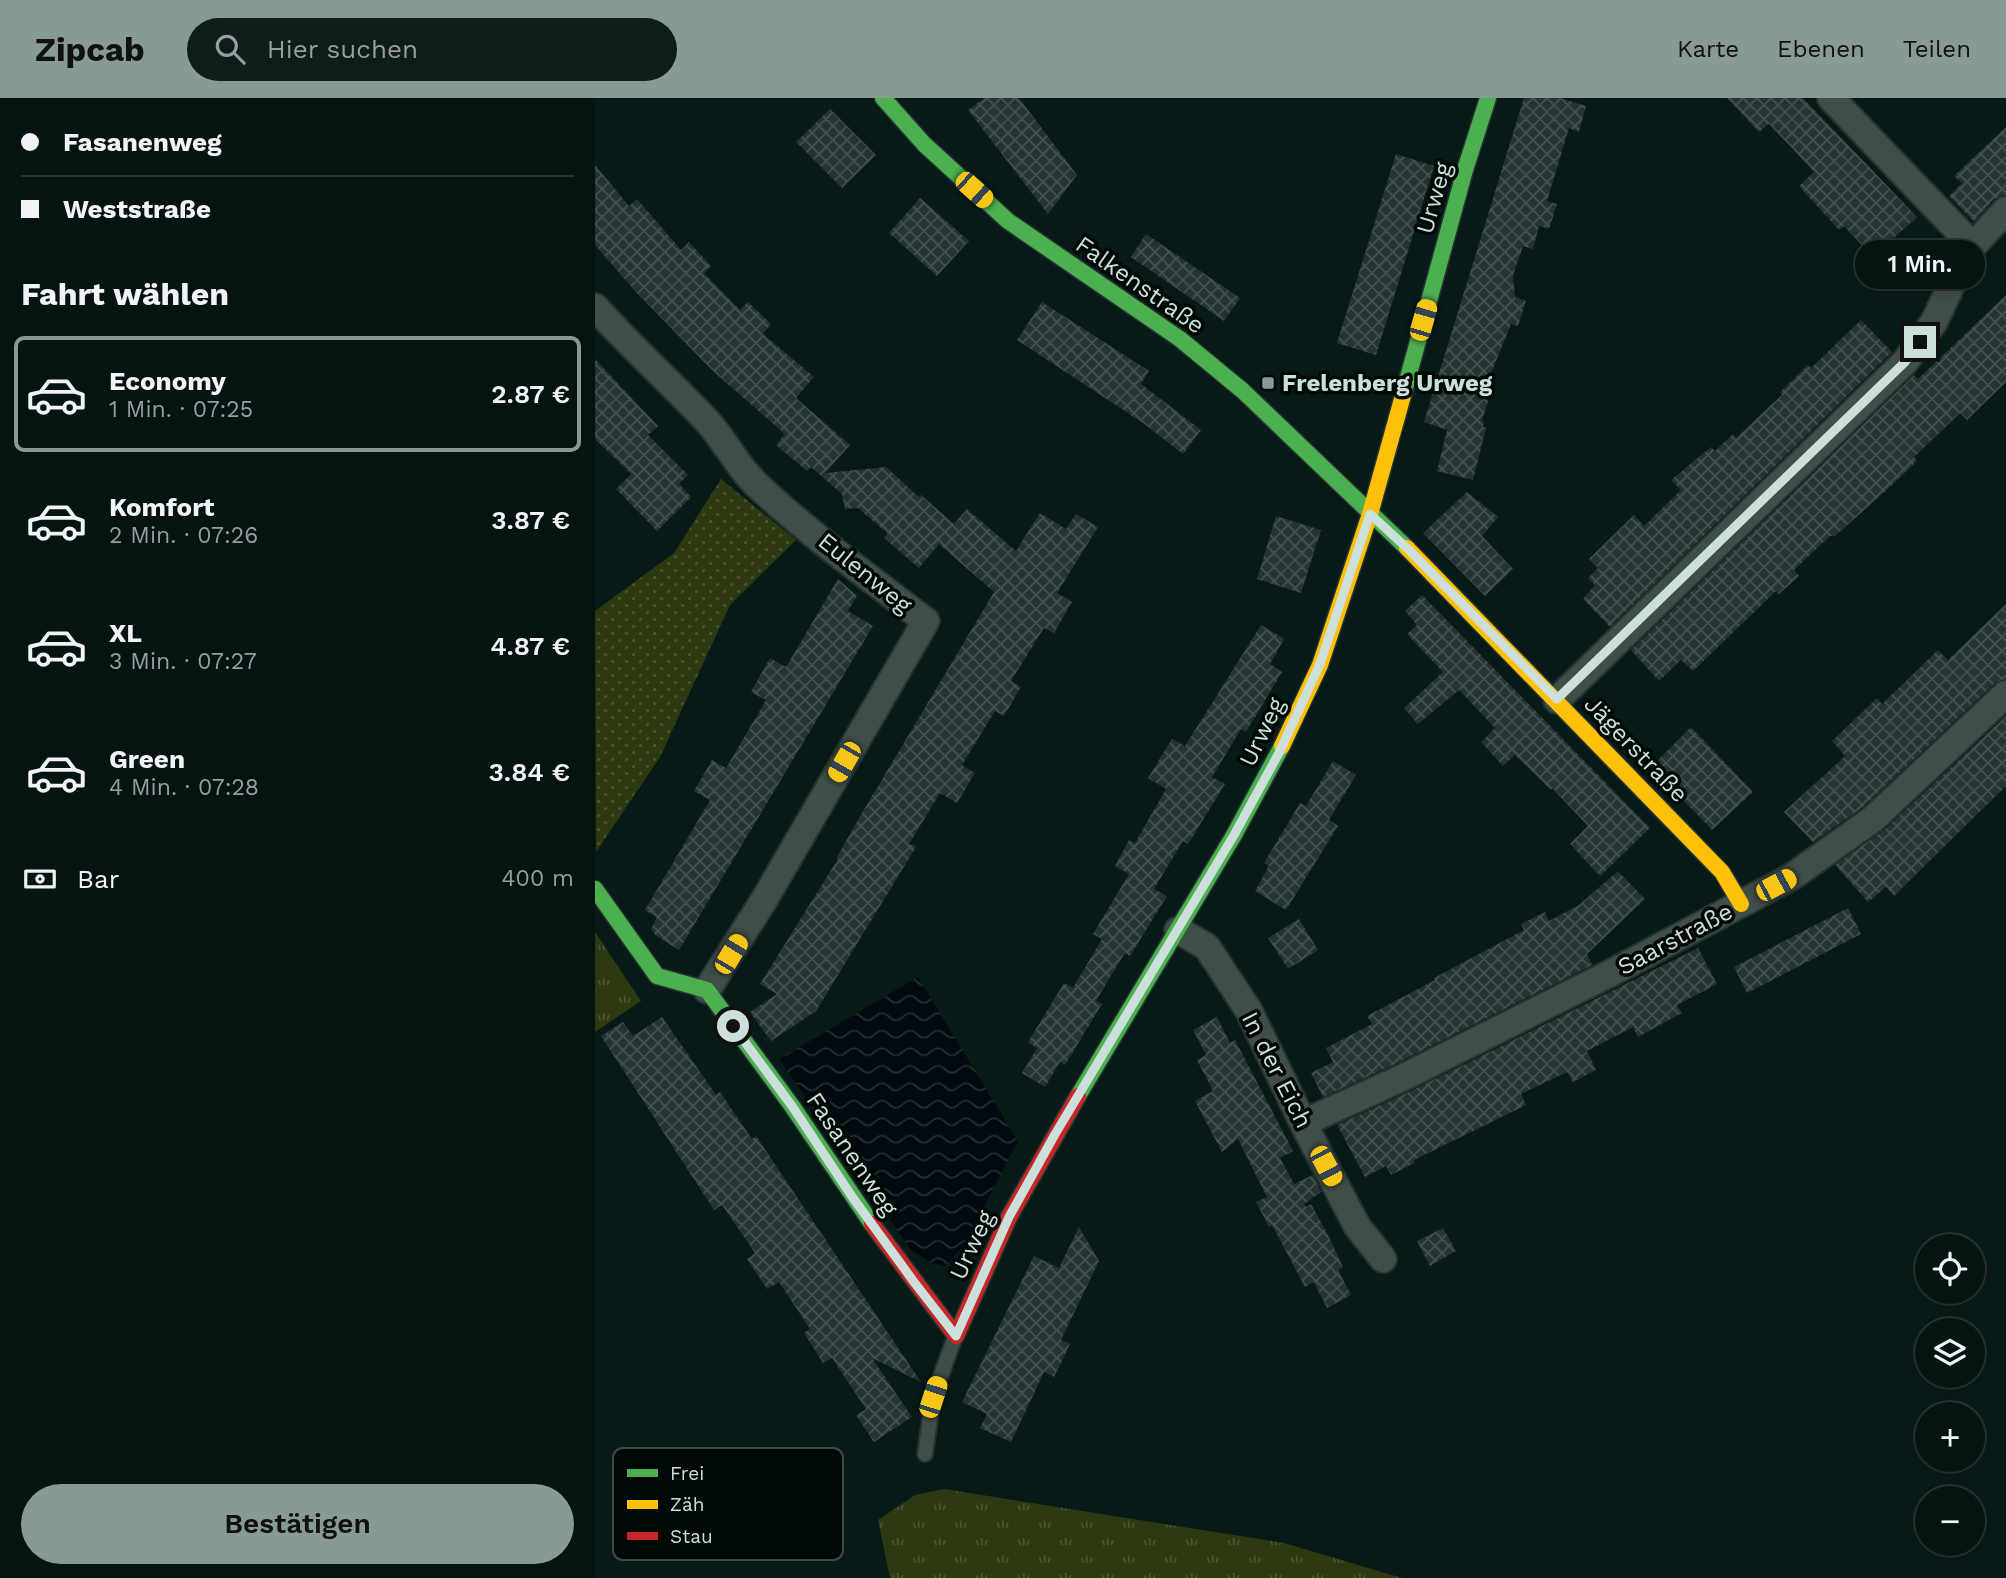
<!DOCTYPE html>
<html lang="de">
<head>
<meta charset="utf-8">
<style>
  :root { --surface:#061411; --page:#0f1d1a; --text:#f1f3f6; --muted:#989e9f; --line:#273331; --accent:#879a96 }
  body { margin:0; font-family:"Work Sans",sans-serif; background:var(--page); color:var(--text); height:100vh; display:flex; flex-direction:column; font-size:26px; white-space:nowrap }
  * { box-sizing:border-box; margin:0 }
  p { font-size:23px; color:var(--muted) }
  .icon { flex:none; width:38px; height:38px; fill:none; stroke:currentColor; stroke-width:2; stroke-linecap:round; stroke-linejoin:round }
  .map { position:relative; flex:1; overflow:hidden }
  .sheet { display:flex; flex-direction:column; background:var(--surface); width:595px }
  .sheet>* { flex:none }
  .guide { display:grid; align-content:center; height:154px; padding:0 21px; background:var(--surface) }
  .tools { position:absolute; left:1320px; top:1136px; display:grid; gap:14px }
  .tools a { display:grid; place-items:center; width:70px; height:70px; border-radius:50%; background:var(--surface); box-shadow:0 4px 10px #0003,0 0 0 2px var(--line); font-size:35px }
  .end { position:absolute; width:32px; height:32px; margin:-16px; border:9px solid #ccdfda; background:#111; box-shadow:0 0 0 4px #111 }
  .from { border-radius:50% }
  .bubble { position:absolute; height:49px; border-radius:24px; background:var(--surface); box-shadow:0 4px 10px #0003,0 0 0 2px var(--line); font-size:23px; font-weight:600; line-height:49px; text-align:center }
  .car { position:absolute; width:21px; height:42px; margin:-21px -10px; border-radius:9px; box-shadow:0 0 5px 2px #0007; background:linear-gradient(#f5c518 24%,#345 0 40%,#f5c518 0 76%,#345 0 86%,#f5c518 0) }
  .guide b { display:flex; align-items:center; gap:24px; height:66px; font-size:26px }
  .guide b+b { border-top:2px solid var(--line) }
  .guide i { width:18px; height:18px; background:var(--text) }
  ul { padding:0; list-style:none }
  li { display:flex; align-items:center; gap:21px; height:116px; margin:0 14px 10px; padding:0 7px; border:4px solid transparent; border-radius:10px }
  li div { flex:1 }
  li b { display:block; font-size:26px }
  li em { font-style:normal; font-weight:600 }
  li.selected { border-color:var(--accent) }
  li>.icon { width:63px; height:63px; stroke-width:1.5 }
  h2 { padding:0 21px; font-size:32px; line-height:84px }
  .pay { display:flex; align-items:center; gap:18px; height:77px; padding:0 21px; font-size:26px }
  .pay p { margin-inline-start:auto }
  .cta { display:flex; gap:14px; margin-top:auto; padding:14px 21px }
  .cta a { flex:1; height:80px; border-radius:42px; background:var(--accent); color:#111; font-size:28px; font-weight:600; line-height:80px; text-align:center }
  header { display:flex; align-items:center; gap:42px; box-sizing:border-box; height:98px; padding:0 35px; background:var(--accent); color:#111 }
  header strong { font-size:33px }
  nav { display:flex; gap:38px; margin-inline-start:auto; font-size:24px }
  .search { width:490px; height:63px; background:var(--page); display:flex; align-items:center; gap:18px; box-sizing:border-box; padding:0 24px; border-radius:38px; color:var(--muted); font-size:26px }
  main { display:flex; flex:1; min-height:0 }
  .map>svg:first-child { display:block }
  .grass { fill:url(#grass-tufts) }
  .park { fill:url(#park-dots) }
  .water { fill:url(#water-waves) }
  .building { fill:url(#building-cross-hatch) }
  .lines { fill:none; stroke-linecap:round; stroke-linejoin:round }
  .lane-casing { stroke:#253431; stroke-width:18 }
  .street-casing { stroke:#253431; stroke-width:30 }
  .fast-casing { stroke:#253431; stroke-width:19 }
  .slow-casing { stroke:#253431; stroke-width:19 }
  .jam-casing { stroke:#253431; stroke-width:19 }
  .lane { stroke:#414e47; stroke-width:14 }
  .street { stroke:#414e47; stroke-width:26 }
  .fast { stroke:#4caf50; stroke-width:16 }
  .slow { stroke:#ffc107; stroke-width:16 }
  .jam { stroke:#c62828; stroke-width:16 }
  .route { stroke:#ccdfda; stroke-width:9 }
  .poi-dot { fill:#879a96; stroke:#000906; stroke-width:2.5 }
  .labels { text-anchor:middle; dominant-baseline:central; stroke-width:7; stroke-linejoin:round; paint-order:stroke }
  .street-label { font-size:24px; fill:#ccdfda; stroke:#000906 }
  .poi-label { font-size:24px; font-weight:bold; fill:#ccdfda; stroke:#000906; text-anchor:start }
  .key { fill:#000906; stroke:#3d4946; stroke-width:2 }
  .key-label { font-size:19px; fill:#ccdfda }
</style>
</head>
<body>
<header>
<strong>Zipcab</strong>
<div class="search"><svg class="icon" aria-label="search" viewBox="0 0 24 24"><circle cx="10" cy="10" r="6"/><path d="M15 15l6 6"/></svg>Hier suchen</div>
<nav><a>Karte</a><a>Ebenen</a><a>Teilen</a></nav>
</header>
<main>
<section class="sheet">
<div class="guide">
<b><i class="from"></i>Fasanenweg</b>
<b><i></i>Weststraße</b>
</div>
<h2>Fahrt wählen</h2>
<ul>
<li class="selected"><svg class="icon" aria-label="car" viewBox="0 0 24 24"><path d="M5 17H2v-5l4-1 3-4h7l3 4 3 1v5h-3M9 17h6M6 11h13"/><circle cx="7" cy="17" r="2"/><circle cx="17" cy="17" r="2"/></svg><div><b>Economy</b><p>1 Min. · 07:25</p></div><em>2.87 €</em></li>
<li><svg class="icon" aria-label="car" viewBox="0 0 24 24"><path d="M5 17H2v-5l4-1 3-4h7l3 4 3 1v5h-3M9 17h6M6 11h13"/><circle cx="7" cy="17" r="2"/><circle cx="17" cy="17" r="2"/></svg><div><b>Komfort</b><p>2 Min. · 07:26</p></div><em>3.87 €</em></li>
<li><svg class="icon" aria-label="car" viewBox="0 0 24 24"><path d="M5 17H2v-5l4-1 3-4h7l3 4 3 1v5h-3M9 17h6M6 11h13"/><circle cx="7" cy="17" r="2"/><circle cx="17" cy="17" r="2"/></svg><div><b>XL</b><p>3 Min. · 07:27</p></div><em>4.87 €</em></li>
<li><svg class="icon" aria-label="car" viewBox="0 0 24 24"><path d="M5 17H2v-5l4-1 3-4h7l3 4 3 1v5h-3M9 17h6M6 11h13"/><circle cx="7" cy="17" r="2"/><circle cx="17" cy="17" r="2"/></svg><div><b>Green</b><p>4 Min. · 07:28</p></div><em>3.84 €</em></li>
</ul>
<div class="pay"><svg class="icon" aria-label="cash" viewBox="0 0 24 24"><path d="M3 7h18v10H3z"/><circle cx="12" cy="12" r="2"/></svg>Bar<p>400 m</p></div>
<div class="cta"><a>Bestätigen</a></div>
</section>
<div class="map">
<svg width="1411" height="1480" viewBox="0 0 1411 1480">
  <defs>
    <pattern id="grass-tufts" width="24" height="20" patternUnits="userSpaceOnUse" patternTransform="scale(1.75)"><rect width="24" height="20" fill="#2d3910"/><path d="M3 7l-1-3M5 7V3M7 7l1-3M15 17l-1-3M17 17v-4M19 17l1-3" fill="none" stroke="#4a5532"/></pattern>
    <pattern id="park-dots" width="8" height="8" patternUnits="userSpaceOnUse" patternTransform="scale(1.75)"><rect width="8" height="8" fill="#2d3910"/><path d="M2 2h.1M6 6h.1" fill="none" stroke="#4a5532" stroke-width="1.8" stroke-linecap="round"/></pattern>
    <pattern id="water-waves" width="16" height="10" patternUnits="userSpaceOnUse" patternTransform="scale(1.75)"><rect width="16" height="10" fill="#020a0f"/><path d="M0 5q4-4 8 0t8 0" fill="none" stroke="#262d31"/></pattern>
    <pattern id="building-cross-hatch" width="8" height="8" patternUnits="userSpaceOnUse" patternTransform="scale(1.75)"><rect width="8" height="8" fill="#253433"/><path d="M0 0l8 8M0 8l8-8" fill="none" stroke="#435150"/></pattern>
  </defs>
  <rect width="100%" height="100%" fill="#081a17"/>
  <path class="grass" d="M 0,834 L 46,903 L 0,934 Z
    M 349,1391 L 689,1445 L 807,1480 L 295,1480 L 283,1422 L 320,1397 Z"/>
  <path class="park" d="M 126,381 L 201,442 L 135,507 L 65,659 L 1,754 L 0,513 L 79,455 Z"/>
  <path class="water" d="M 323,879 L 423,1043 L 370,1146 L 351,1168 L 336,1165 L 316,1152 L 184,961 Z"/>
  <path class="building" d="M 389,0 L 424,0 L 482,77 L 453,116 L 373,12 Z
    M 929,0 L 965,0 L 991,8 L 984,34 L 974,30 L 952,103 L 962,106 L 954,131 L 944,128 L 938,151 L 928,148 L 918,177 L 920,199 L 931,203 L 923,228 L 916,226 L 895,278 L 900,280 L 887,323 L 889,323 L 888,329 L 891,330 L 878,382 L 842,373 L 852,332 L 829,324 Z
    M 1132,0 L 1208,0 L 1322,119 L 1278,159 L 1249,128 L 1244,132 L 1204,88 L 1219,74 L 1198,51 L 1174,26 L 1164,34 Z
    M 235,11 L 281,57 L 247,90 L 201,44 Z
    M 1411,29 L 1411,97 L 1399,101 L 1379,124 L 1354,98 L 1367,85 L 1359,78 Z
    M 801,56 L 839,68 L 781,257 L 742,245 Z
    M 0,67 L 34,108 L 42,101 L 86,152 L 94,144 L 116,168 L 109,175 L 145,212 L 153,204 L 176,226 L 168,236 L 219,279 L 201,300 L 255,347 L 230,375 L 291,369 L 324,399 L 326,397 L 359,426 L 372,411 L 421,453 L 445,415 L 471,431 L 481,416 L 503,429 L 462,495 L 477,504 L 459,535 L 449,530 L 416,583 L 426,589 L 409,618 L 400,613 L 367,667 L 380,675 L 362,705 L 345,695 L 314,746 L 321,749 L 221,913 L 176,943 L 155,914 L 182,896 L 165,886 L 243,761 L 242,759 L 264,720 L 399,494 L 344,446 L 324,470 L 289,440 L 293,436 L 263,410 L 250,411 L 247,396 L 216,369 L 212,373 L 181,347 L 190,336 L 119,274 L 40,193 L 0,147 Z
    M 325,100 L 374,143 L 342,178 L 294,135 Z
    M 551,136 L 645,200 L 629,223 L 536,159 Z
    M 1411,197 L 1411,284 L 1372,322 L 1365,315 L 1319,359 L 1322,363 L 1295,389 L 1240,438 L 1235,438 L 1199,472 L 1204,478 L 1184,496 L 1181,493 L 1098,573 L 1086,562 L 1064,583 L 1036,552 L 1319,277 L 1323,281 Z
    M 447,204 L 554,273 L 546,286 L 606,332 L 588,356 L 548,325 L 422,242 Z
    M 1266,222 L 1297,254 L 1015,529 L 988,501 L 1000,487 L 993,480 L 1003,470 L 994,461 L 1039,417 L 1049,428 L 1086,392 L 1076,382 L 1116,349 L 1120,353 L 1138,336 L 1141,340 L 1187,297 L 1185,294 L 1213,267 L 1216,270 Z
    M 0,261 L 63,328 L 53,337 L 93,377 L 84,386 L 96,399 L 62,433 L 21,391 L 36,376 L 0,341 Z
    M 872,394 L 903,419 L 887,438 L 918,471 L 890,498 L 828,435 Z
    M 681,418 L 726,432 L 706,495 L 662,481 Z
    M 243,481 L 262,498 L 253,513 L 278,528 L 84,852 L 60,837 L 56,831 L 62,820 L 50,812 L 115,702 L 99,693 L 117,662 L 131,670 L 171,602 L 156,594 L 175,560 L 191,569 Z
    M 827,497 L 1055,730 L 1005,778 L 975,746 L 993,728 L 957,690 L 956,692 L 920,657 L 908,668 L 886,644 L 900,630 L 864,592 L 823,626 L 809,610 L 848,574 L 812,536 L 822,527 L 810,513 Z
    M 1411,506 L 1411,581 L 1400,585 L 1268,709 L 1218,744 L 1189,714 L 1250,658 L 1237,643 L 1282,600 L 1287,606 L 1343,552 L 1353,562 Z
    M 666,527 L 689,541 L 675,566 L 687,574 L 651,634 L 646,631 L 617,679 L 630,686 L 593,746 L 588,743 L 559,791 L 572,798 L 535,858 L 530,855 L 515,879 L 501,903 L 507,906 L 470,967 L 465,964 L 450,989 L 427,975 L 442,950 L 433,944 L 469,885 L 478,890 L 507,841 L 498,836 L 534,776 L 520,768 L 534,742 L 540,745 L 571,691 L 553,680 L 577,641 L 590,648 Z
    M 1411,618 L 1411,688 L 1299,798 L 1291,789 L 1273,804 L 1240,767 L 1289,732 Z
    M 1096,629 L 1158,694 L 1117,732 L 1056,669 Z
    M 738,663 L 761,677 L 734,722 L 743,728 L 691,812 L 660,793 L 674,768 L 669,765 L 705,705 L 711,708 Z
    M 1023,773 L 1050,801 L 992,856 L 997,867 L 800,966 L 728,999 L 716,975 L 738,964 L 731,950 L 777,926 L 772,918 L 840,882 L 839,880 L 929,832 L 926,826 L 950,814 L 954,823 L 984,807 Z
    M 1253,810 L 1266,836 L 1152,895 L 1139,869 Z
    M 704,821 L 723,852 L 693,871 L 673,840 Z
    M 1103,850 L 1122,886 L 1082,907 L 1087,915 L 1043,939 L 1038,929 L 992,953 L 1001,972 L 978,984 L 972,974 L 926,996 L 931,1007 L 819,1062 L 820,1065 L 796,1077 L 791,1068 L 770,1079 L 742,1027 L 814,994 Z
    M 67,919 L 121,997 L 125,994 L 157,1041 L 161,1038 L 326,1284 L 277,1260 L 317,1319 L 279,1344 L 261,1317 L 271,1311 L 237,1260 L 228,1265 L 209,1235 L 215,1231 L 184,1184 L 172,1191 L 152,1161 L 160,1155 L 127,1107 L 119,1112 L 6,938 L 28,924 L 38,938 Z
    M 622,919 L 635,945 L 640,942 L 698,1053 L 685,1060 L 699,1086 L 718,1077 L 726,1094 L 709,1106 L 711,1109 L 716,1106 L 733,1137 L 748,1169 L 743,1172 L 756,1197 L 732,1210 L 719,1184 L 710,1189 L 677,1127 L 674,1129 L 661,1104 L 672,1099 L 643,1041 L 627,1054 L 600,1003 L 618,993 L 602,962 L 611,957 L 598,932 Z
    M 484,1129 L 504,1163 L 466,1242 L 475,1246 L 467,1263 L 459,1279 L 449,1274 L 416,1344 L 385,1330 L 392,1316 L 367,1304 L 439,1158 L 464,1170 Z
    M 848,1130 L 861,1153 L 835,1168 L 822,1143 Z"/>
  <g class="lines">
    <defs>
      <path id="lane" d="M 330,1356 L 338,1299 L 360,1239"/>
      <path id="street" d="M 1236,0 L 1378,148
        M 0,209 C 36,249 75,284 112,323 C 130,342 141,367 161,386 C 213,435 273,479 331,523 L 169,802 L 112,892
        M 962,602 L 1310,264 L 1339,224 L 1368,163 L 1378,148 L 1411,112
        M 583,832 L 612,849 L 654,913 L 708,1025 L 762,1128 L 788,1161
        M 708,1025 L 807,980 L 1016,875 L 1198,778 L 1278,721 L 1411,596"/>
      <path id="fast" d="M 288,0 L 329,46 L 413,123 L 585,241 L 648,293 L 812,450
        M 809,294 L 870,72 L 893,0
        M 0,791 L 62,878 L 112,892 L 197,1008 L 277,1126
        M 483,998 L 639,737 L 687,648"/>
      <path id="slow" d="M 812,450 L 1127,774 L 1146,806
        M 687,648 L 725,567 L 775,416 L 809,294"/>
      <path id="jam" d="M 277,1126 L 361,1238 L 414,1119 L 483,998"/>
    </defs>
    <use href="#lane" class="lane-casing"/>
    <use href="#street" class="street-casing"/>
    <use href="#fast" class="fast-casing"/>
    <use href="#slow" class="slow-casing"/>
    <use href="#jam" class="jam-casing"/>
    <use href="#lane" class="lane"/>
    <use href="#street" class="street"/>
    <use href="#fast" class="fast"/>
    <use href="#slow" class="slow"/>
    <use href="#jam" class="jam"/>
  </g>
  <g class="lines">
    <path class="route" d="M 138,928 L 197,1008 L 258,1100 L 319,1184 L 361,1238 L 414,1119 L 459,1038 L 639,737 L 684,655 L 725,566 L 775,416 L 813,451 L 962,601 L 1310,264 L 1325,244"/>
  </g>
  <rect class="poi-dot" x="666" y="278" width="14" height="14" rx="3.5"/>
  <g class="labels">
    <g class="street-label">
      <text transform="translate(839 100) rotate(-74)">Urweg</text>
      <text transform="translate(545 187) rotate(35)">Falkenstraße</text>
      <text transform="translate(270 475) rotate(39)">Eulenweg</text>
      <text transform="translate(667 634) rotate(-64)">Urweg</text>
      <text transform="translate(1041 651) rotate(46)">Jägerstraße</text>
      <text transform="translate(1080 841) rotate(-28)">Saarstraße</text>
      <text transform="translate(682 972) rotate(63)">In der Eich</text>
      <text transform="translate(257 1056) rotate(56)">Fasanenweg</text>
      <text transform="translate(377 1147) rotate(-65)">Urweg</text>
    </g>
    <g class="poi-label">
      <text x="687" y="285">Frelenberg Urweg</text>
    </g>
  </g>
  <rect x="18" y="1350" width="230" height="112" rx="10" class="key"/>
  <rect x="32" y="1371" width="31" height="8" fill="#4caf50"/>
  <rect x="32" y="1402" width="31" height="9" fill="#ffc107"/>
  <rect x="32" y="1434" width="31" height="8" fill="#c62828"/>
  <g class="key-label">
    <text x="75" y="1382">Frei</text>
    <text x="75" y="1413">Zäh</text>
    <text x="75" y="1445">Stau</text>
  </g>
</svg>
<div class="tools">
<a><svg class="icon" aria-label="locate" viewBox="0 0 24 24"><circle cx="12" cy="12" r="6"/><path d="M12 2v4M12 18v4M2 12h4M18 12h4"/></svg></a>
<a><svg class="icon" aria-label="layers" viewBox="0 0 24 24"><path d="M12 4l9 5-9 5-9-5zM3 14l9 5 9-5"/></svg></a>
<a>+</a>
<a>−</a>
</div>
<i class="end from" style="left:138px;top:928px"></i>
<i class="end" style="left:1325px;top:244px"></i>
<div class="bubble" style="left:1260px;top:142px;width:130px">1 Min.</div>
<i class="car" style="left:379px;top:92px;rotate:132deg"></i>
<i class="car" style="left:828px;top:222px;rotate:16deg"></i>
<i class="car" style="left:249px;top:664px;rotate:210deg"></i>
<i class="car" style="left:1181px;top:787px;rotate:62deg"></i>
<i class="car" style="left:136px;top:856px;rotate:31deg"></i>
<i class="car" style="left:731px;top:1068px;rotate:152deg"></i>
<i class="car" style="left:338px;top:1299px;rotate:18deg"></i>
</div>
</main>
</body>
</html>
